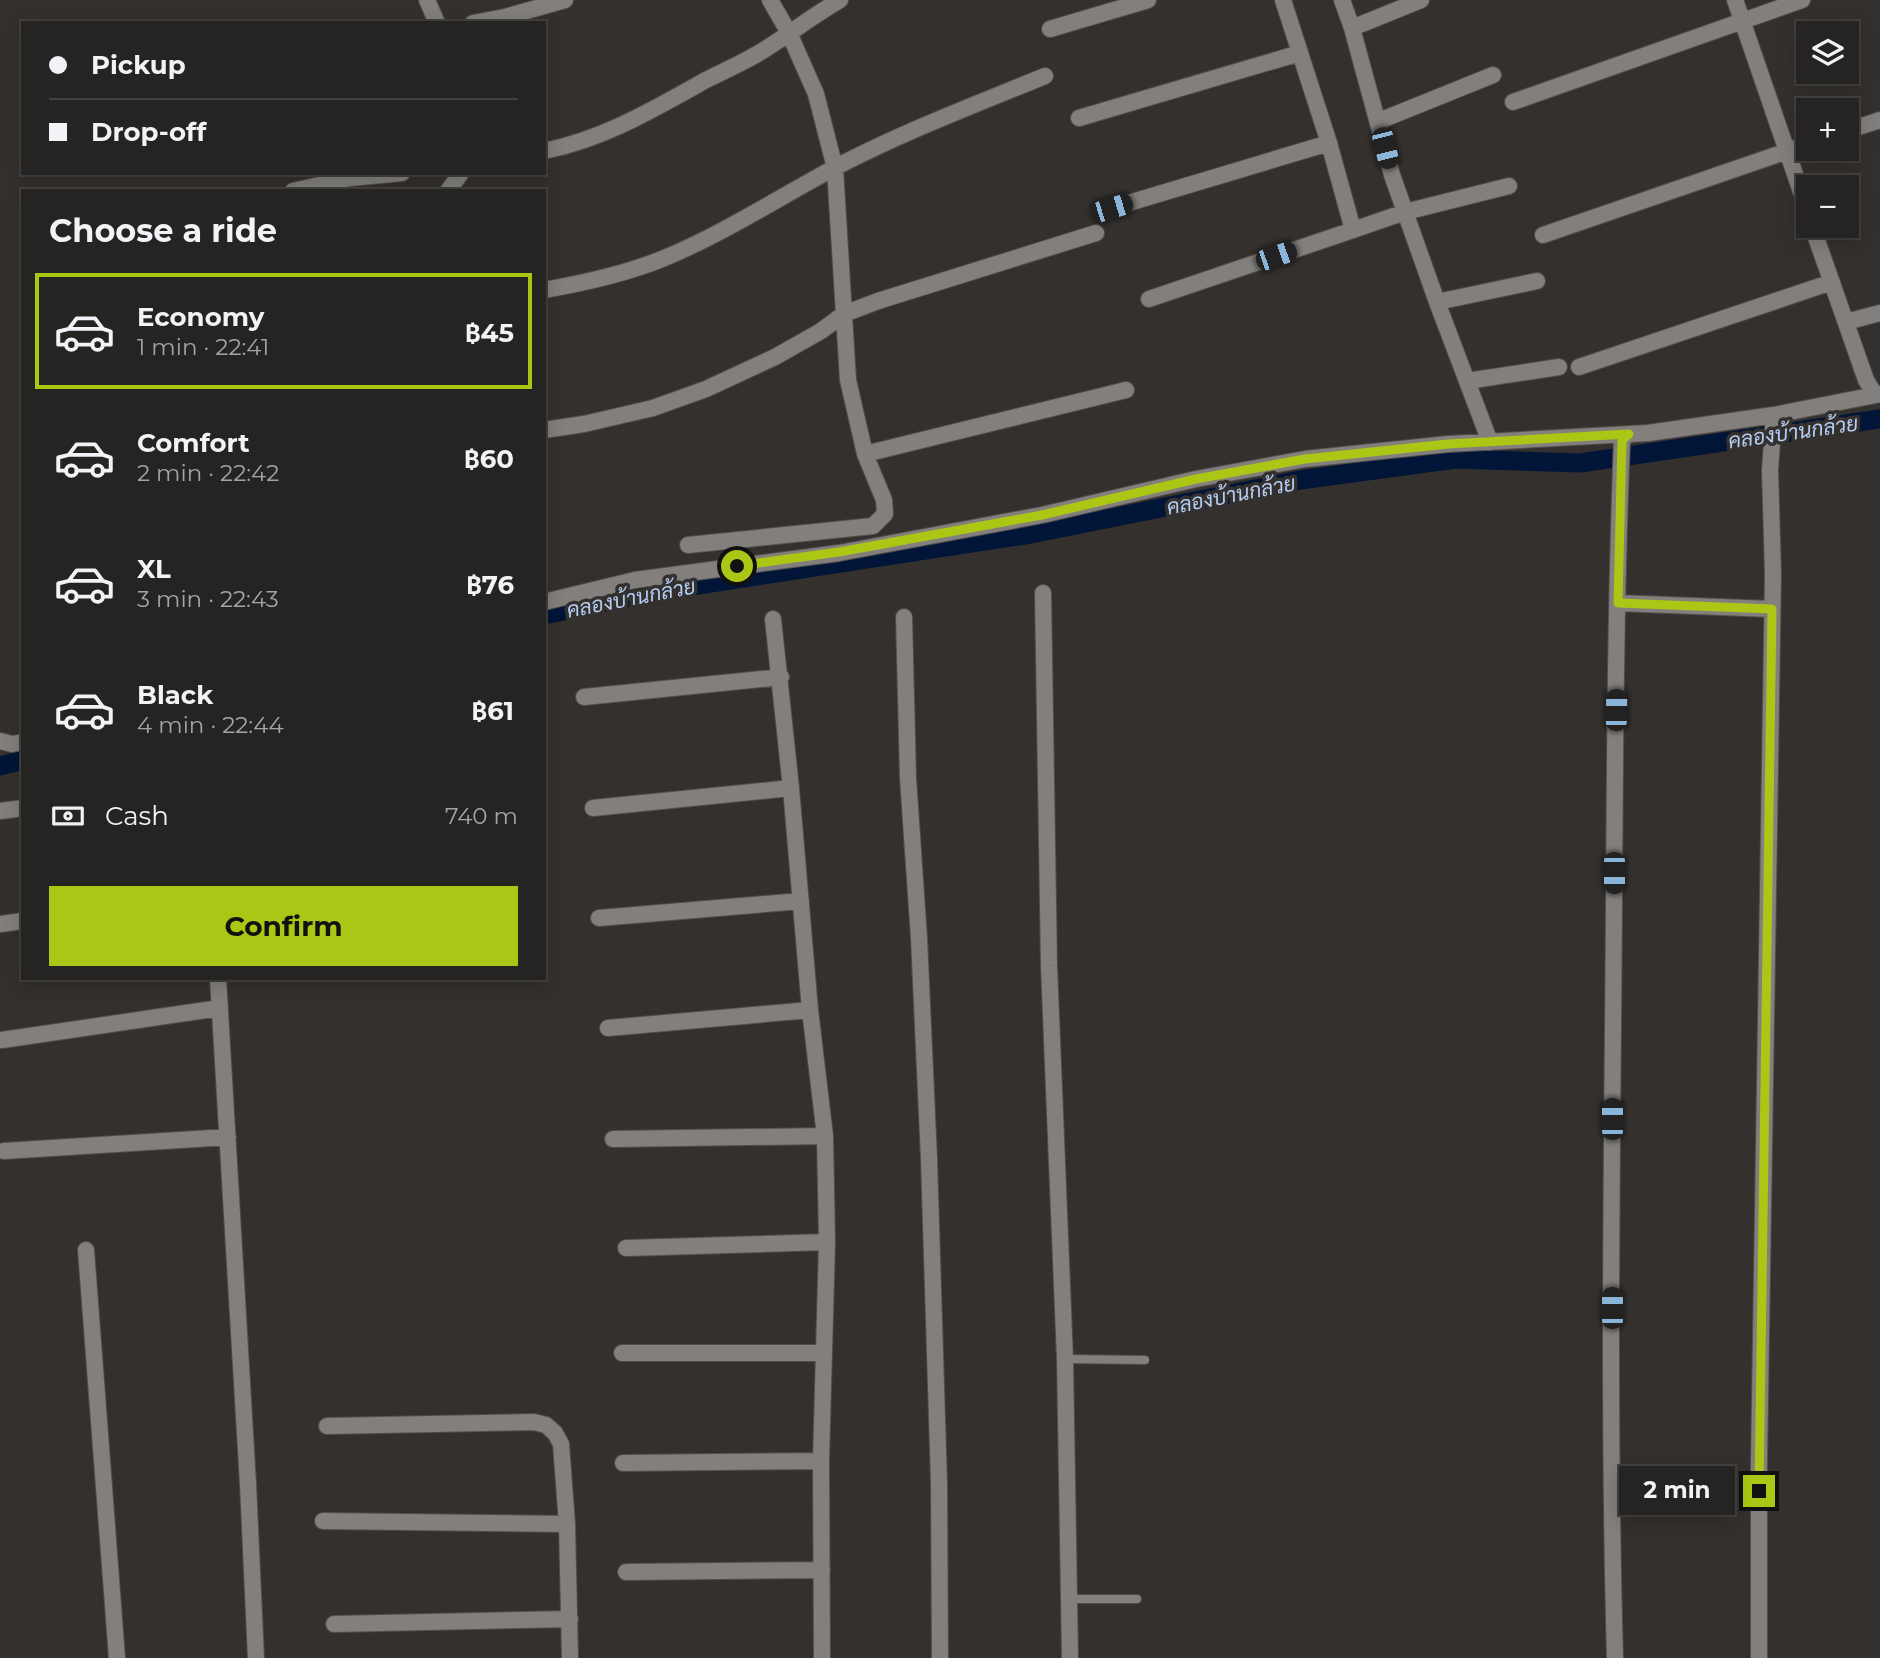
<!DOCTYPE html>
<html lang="en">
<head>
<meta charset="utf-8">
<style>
  :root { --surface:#262422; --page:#32302f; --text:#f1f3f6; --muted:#a4a4a5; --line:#424140; --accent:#abc614 }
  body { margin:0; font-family:Montserrat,Sarabun,sans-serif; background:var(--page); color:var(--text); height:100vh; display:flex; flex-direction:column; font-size:26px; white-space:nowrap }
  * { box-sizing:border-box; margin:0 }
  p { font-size:23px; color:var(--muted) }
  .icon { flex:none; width:38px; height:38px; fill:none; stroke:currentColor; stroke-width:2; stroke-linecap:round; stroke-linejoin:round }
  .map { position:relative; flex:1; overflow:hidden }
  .panel { position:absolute; left:21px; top:189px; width:525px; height:791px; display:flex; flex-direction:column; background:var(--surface); border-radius:0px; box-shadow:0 4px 18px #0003,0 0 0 2px var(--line) }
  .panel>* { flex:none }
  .top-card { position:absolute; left:21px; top:21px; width:525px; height:154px; border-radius:0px; box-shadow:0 4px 18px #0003,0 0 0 2px var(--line); display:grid; align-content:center; height:154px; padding:0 28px; background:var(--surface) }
  .buttons { position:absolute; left:1796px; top:21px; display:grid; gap:14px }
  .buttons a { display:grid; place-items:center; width:63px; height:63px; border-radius:0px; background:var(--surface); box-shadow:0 4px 18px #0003,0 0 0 2px var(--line); font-size:35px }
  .end { position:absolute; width:32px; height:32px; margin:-16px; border:9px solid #abc614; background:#111; box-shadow:0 0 0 4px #111 }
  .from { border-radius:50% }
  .bubble { position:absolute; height:49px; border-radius:0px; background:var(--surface); box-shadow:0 4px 18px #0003,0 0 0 2px var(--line); font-size:23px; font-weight:700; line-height:49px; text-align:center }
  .car { position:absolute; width:21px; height:42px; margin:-21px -10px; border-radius:9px; box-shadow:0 0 5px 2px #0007; background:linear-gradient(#222 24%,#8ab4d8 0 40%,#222 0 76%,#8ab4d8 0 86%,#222 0) }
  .top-card b { display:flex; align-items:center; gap:24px; height:66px; font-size:26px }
  .top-card b+b { border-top:2px solid var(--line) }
  .top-card i { width:18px; height:18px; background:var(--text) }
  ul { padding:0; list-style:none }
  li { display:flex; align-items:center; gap:21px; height:116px; margin:0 14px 10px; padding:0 14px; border:4px solid transparent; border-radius:0px }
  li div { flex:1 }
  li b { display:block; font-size:26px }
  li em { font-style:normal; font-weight:700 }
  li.current { border-color:var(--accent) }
  li>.icon { width:63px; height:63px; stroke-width:1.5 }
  h2 { padding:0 28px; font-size:32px; line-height:84px }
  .pay { display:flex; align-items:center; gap:18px; height:77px; padding:0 28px; font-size:26px }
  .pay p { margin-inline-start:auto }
  .cta { display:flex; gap:14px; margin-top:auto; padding:14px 28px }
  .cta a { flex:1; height:80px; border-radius:0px; background:var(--accent); color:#111; font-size:28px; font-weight:700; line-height:80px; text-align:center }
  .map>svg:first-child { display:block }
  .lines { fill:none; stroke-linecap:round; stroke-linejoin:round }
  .canal { stroke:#011538; stroke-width:19 }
  .service-casing { stroke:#514e4b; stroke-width:10 }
  .minor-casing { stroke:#514e4b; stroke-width:18 }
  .service { stroke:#827f7c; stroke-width:8 }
  .minor { stroke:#827f7c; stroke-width:16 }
  .route { stroke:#abc614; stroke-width:9 }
  .labels { text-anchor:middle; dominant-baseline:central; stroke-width:7; stroke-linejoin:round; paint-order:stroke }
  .water-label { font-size:21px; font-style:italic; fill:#b4cdf4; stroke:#33302d }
</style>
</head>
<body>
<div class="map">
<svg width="1880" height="1658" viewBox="0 0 1880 1658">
  <rect width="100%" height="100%" fill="#33302d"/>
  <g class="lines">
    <path class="canal" d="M 544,615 L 659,591 L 1031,534 L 1300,480 L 1456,459 L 1580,463 L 1880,419
      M 0,766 L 23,760"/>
    <defs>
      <path id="service" d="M 1065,1359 L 1145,1360
        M 1069,1599 L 1137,1599"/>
      <path id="minor" d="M 427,0 L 437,23
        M 1283,0 L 1329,143 L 1353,230 L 1405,212 L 1509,186
        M 1342,0 L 1352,28 L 1392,175 L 1437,302 L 1490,442
        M 1735,0 L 1808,212
        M 473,23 L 505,17 L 565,0
        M 1352,28 L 1421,0
        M 1050,29 L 1148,0
        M 1513,102 L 1802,0
        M 1079,118 L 1300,53
        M 1379,121 L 1493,75
        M 1846,131 L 1880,120
        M 544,151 C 604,139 654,109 706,80 C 724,71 742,63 759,53 C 787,36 812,16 840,0
        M 293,191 L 350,178 L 402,173
        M 448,191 L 461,173
        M 1112,208 L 1329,143
        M 1812,226 L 1866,380 L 1875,395
        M 1543,235 L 1808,144
        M 544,290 C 584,283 625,274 662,259 C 723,234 778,198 836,167 C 903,132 974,105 1045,76
        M 1149,299 L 1353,230
        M 1437,302 L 1537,281
        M 1846,322 L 1880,313
        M 1579,367 L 1832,282
        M 1467,381 L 1559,367
        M 544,430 L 584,424 L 653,408 L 706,389 L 775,357 L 821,331 L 844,314 L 878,301 L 1096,233
        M 865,454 L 1126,390
        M 688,545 L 873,526 L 885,514 L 884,500 L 865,454 L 848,380 L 835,168 L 816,94 L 789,33 L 770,0
        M 1043,593 L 1049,966 L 1065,1359 L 1070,1658
        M 544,602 L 635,580 L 839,553 L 1042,515 L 1196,479 L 1305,459 L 1448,444 L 1648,433 L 1774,415 L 1880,394
        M 1617,603 L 1772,609
        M 904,617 L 908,778 L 919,938 L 929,1159 L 939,1483 L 940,1658
        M 773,619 L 791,788 L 810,1010 L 825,1136 L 827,1242 L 821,1461 L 822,1658
        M 584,697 L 781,677
        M 0,741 L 12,744 L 23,742
        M 593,808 L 791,788
        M 0,811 L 23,808
        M 599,918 L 801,901
        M 0,924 L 23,921
        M 218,978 L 248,1484 L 256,1658
        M 608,1028 L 810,1010
        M 2,1040 L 220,1008
        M 613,1139 L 825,1136
        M 4,1151 L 228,1137
        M 626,1248 L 827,1242
        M 86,1250 L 117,1658
        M 622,1353 L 823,1353
        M 327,1426 L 534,1422 L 546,1425 L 555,1433 L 561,1444 L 567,1524 L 570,1658
        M 623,1463 L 821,1461
        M 323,1521 L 567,1524
        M 626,1572 L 822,1570
        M 334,1624 L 570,1619
        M 1615,1658 C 1609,1448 1611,1238 1613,1028 C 1615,832 1614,636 1622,440 L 1629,434
        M 1759,1658 L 1759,1463 L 1773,574 L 1770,470 L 1774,415"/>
    </defs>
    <use href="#service" class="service-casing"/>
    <use href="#minor" class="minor-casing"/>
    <use href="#service" class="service"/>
    <use href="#minor" class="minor"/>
  </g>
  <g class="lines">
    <path class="route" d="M 737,566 L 839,552 L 1042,515 L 1196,479 L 1305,459 L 1448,444 L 1629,434 L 1622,440 L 1618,603 L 1772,609 L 1759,1491"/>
  </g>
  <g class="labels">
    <g class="water-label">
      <text transform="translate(1793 432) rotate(-8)">คลองบ้านกล้วย</text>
      <text transform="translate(1231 495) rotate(-11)">คลองบ้านกล้วย</text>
      <text transform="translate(631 598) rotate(-11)">คลองบ้านกล้วย</text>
    </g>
  </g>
</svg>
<div class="buttons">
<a><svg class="icon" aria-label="layers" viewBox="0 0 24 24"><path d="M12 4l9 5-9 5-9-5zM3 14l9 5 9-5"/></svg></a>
<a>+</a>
<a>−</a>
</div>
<i class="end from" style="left:737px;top:566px"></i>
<i class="end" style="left:1759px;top:1491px"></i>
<div class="bubble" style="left:1619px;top:1466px;width:116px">2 min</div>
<i class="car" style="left:1385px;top:148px;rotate:166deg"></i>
<i class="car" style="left:1112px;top:208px;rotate:73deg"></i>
<i class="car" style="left:1276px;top:256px;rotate:71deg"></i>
<i class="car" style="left:1616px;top:710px;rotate:1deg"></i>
<i class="car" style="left:1614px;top:873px;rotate:180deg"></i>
<i class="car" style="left:1612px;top:1119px;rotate:0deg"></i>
<i class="car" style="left:1612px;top:1308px;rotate:0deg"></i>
<div class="top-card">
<b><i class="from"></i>Pickup</b>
<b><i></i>Drop-off</b>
</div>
<section class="panel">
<h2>Choose a ride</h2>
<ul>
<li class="current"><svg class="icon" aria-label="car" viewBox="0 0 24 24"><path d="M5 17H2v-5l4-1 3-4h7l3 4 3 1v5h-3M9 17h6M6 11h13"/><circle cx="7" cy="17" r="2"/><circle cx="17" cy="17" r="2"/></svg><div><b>Economy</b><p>1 min · 22:41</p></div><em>฿45</em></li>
<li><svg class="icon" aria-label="car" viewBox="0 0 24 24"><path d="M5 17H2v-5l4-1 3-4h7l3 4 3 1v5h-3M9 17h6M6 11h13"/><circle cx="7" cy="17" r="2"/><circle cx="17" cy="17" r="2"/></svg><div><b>Comfort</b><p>2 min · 22:42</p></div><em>฿60</em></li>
<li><svg class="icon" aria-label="car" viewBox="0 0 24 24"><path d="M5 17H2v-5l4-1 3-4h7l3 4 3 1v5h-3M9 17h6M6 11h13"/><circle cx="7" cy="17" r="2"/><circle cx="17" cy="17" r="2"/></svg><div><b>XL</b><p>3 min · 22:43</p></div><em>฿76</em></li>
<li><svg class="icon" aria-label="car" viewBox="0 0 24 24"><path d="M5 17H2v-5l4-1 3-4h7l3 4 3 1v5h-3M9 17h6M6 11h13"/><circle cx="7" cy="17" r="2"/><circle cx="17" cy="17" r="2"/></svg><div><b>Black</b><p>4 min · 22:44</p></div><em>฿61</em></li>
</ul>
<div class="pay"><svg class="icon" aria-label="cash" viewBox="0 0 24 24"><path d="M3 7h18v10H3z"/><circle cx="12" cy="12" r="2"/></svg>Cash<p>740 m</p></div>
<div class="cta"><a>Confirm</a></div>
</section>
</div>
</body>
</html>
